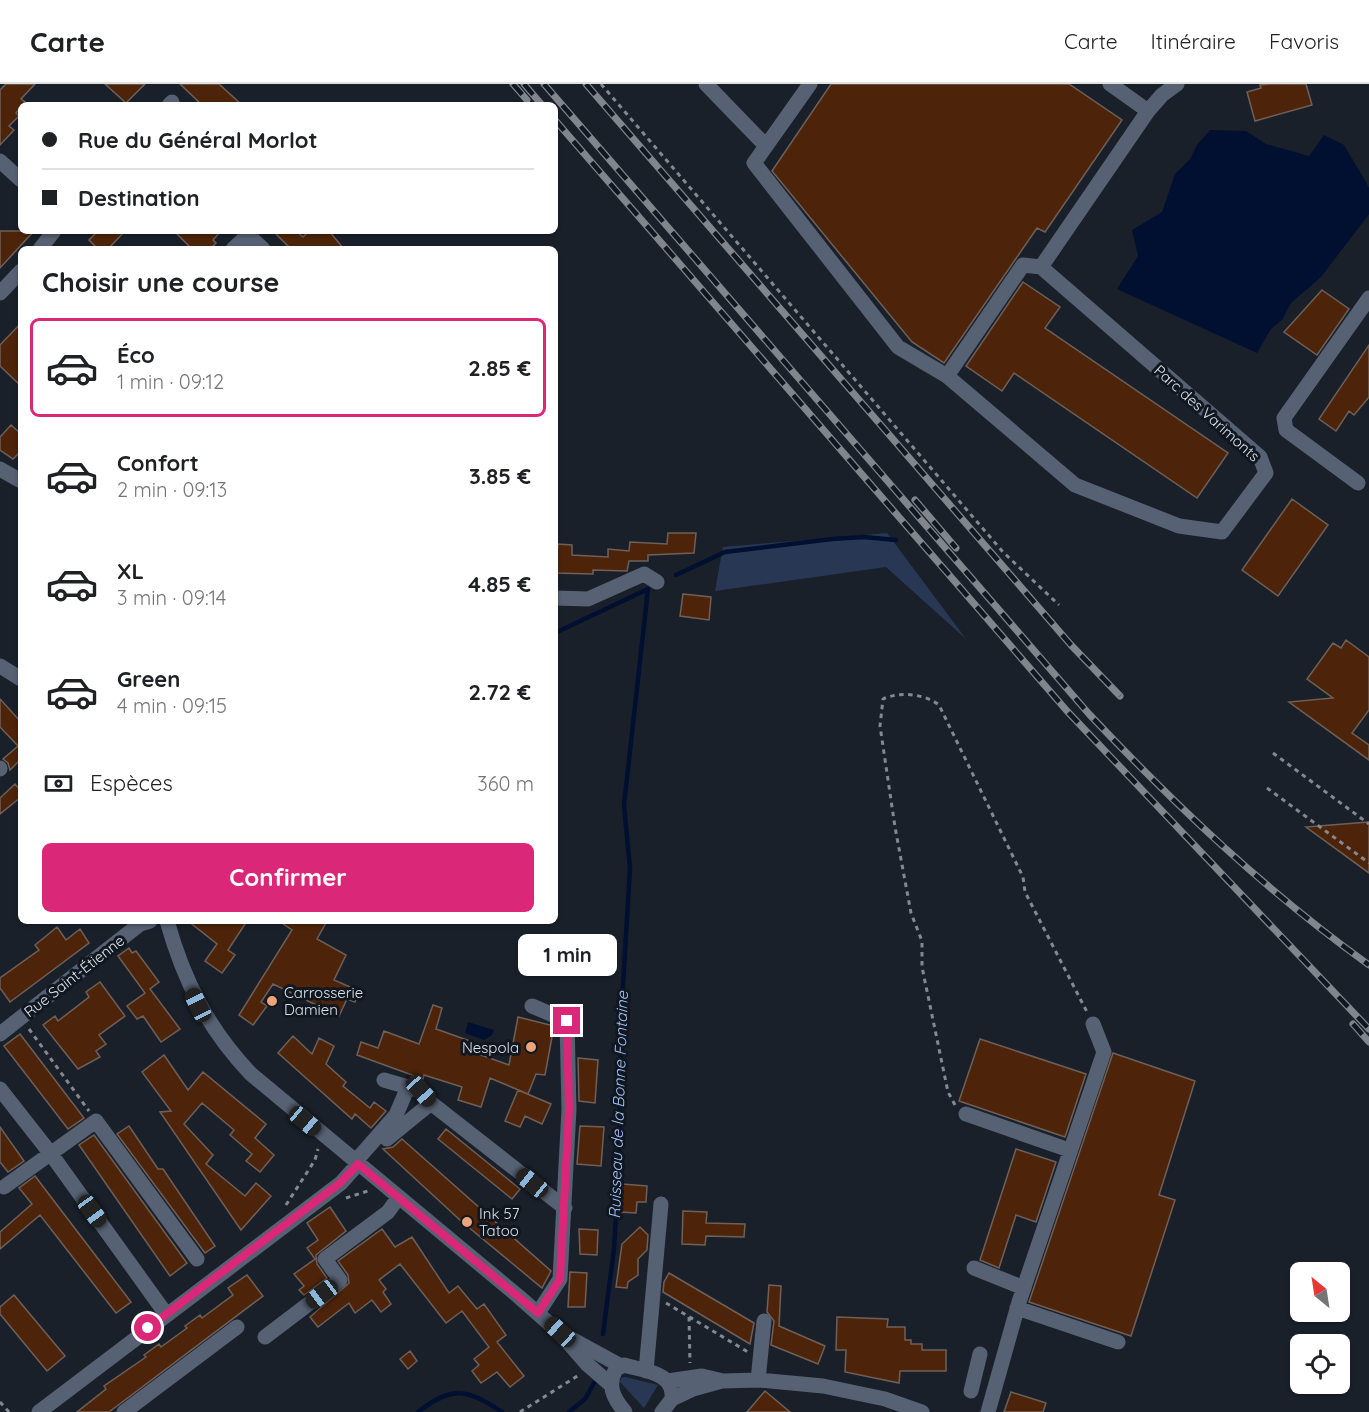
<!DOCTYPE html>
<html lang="fr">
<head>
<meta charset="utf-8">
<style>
  :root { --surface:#fff; --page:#f2f2f2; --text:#202124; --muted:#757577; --line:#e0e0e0; --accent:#db2777 }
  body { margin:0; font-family:Quicksand,sans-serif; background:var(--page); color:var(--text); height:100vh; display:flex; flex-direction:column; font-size:22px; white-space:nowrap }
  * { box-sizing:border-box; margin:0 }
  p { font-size:20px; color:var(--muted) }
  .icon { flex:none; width:33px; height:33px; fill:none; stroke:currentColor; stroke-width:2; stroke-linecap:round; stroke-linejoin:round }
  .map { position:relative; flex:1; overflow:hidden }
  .details { position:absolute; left:18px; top:162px; width:540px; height:678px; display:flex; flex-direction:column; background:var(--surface); border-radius:9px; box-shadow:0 2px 4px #0004 }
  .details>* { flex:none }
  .top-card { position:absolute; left:18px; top:18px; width:540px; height:132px; border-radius:9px; box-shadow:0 2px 4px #0004; display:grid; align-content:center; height:132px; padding:0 24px; background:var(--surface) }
  .needle { width:39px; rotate:330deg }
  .controls { position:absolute; left:1290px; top:1178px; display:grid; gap:12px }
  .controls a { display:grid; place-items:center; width:60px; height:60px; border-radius:9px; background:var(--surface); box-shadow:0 2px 4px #0004; font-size:30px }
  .end { position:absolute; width:27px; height:27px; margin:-14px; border:8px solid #db2777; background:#fff; box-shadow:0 0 0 3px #fff }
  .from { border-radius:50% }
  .bubble { position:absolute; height:42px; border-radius:9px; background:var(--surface); box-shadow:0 2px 4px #0004; font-size:20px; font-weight:700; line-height:42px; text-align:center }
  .car { position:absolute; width:18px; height:36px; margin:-18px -9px; border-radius:8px; box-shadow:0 0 4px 2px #0007; background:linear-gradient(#222 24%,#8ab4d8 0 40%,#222 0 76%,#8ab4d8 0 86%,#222 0) }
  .top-card b { display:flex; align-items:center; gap:21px; height:57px; font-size:22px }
  .top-card b+b { border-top:2px solid var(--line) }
  .top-card i { width:15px; height:15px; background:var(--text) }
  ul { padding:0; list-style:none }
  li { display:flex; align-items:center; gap:18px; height:99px; margin:0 12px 9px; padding:0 12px; border:3px solid transparent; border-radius:9px }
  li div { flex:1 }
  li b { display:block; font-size:22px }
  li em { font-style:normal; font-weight:700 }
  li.active { border-color:var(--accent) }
  li>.icon { width:54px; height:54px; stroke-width:1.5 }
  h2 { padding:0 24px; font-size:27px; line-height:72px }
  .pay { display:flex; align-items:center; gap:15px; height:66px; padding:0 24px; font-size:22px }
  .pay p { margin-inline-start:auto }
  .cta { display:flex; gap:12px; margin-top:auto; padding:12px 24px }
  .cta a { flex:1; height:69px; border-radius:9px; background:var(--accent); color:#fff; font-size:24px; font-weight:700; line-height:69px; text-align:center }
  header { display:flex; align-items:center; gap:36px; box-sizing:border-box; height:84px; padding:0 30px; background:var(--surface); border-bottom:2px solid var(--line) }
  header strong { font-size:28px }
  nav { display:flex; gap:33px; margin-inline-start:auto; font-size:21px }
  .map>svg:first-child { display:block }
  .green { fill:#283854 }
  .water { fill:#010f31 }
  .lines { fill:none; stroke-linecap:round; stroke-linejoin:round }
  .stream { stroke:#010f31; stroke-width:4.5 }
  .building { fill:#4d240a; stroke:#6e6059; stroke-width:1.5 }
  .path { stroke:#838891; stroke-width:3; stroke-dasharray:4.5 4.5; stroke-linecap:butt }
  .minor { stroke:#566173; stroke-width:15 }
  .rail-casing { stroke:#80858e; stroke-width:7 }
  .rail { stroke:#111721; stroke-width:4.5; stroke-dasharray:14; stroke-linecap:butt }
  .route { stroke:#db2777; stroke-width:8 }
  .poi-dot { fill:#efa378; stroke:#111721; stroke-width:2 }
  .labels { text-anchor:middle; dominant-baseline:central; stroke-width:6; stroke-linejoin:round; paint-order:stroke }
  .street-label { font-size:15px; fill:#dde1e8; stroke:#111721 }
  .poi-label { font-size:15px; fill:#dde1e8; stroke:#111721; text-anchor:start }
  .water-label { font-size:16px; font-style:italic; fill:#a5c4f8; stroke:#111721 }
</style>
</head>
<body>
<header>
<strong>Carte</strong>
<nav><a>Carte</a><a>Itinéraire</a><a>Favoris</a></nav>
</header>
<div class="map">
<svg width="1369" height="1328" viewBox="0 0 1369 1328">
  <rect width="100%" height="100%" fill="#1a202a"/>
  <path class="green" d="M 887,449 L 966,555 L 886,483 L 715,507 L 723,463 Z
    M 625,1293 L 658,1301 L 644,1324 L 620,1298 L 621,1294 Z"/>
  <path class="water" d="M 1210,46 L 1246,47 L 1266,60 L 1309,72 L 1324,51 L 1344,61 L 1366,98 L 1369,104 L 1369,130 L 1321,193 L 1291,219 L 1282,236 L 1271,245 L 1257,269 L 1117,205 L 1138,172 L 1132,146 L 1162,128 L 1175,90 L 1190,75 L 1197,61 Z
    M 468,938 L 494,946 L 492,951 L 484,956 L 465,949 Z"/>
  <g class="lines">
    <path class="stream" d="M 676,491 L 725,468 L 832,455 L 864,453 L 896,456
      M 555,549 L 648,505
      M 603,1250 L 614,1165 L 619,1084 L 621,935 L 630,784 L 624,721 L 648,505
      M 418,1328 C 453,1301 467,1305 502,1328
      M 569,1328 L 585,1315 L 594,1299"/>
  </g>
  <path class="building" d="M 6,0 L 35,0 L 21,15 L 25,18 L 16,29 L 19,32 L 9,42 L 14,46 L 0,61 L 0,6 Z
    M 105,0 L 145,0 L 126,19 Z
    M 180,0 L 219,0 L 242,21 L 202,21 Z
    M 831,0 L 1069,0 L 1122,36 L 1045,148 L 1037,144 L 944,279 L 912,258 L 772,87 Z
    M 1270,0 L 1306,0 L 1312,21 L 1255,37 L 1247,8 L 1261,4 L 1260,1 Z
    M 0,147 L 34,147 L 0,184 Z
    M 98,147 L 125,147 L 108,165 L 98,165 L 89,156 Z
    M 174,147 L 221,147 L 213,156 L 216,159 L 210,165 L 192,165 Z
    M 273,147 L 296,147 L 303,153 L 309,147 L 329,147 L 344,165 L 291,165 Z
    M 1023,198 L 1060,223 L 1045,244 L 1228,369 L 1197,414 L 1014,289 L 1002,307 L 966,282 Z
    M 1322,206 L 1349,225 L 1317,271 L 1284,248 Z
    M 21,239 L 21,302 L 0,282 L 0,261 Z
    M 1369,261 L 1369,313 L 1354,331 L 1349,327 L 1336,347 L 1319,335 Z
    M 11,341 L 21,350 L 21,367 L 13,375 L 0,366 L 0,353 Z
    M 1292,415 L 1328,441 L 1278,512 L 1242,486 Z
    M 668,449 L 696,449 L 694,469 L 648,471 L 648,477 L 629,477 L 627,487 L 593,486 L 593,490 L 555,489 L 558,460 L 572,461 L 572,471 L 608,473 L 608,465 L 629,467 L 630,458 L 667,460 Z
    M 683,510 L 711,513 L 709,536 L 680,532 Z
    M 1346,556 L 1369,573 L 1369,626 L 1352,649 L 1369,661 L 1369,676 L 1289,618 L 1333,614 L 1307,595 L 1333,559 L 1341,564 Z
    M 0,615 L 21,638 L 21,675 L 10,686 L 8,679 L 3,675 L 18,662 L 0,643 Z
    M 15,700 L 21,707 L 21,713 L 0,730 L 0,714 Z
    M 1369,738 L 1369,789 L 1306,743 L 1331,741 Z
    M 188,837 L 247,837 L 228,866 L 235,871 L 222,889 L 205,877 L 217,860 Z
    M 279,837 L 327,837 L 317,855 L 346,871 L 334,896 L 359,907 L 355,918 L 347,915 L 339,932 L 273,900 L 261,918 L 267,922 L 253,941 L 239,931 L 292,846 Z
    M 57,843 L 66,856 L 80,845 L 89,859 L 10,918 L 0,904 L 0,894 L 39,866 L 35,861 Z
    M 129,864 L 132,869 L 136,867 L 159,898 L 150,905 L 180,945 L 161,958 L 143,932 L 137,935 L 127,922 L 145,909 L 118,872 Z
    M 100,898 L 125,932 L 99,951 L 106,960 L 96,967 L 100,973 L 78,985 L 43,941 L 55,932 L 58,937 L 89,913 L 86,908 Z
    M 433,921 L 442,924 L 436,945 L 470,957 L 467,966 L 509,981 L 518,933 L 554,942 L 545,991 L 536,990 L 528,1010 L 490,994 L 481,1023 L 458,1016 L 462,1003 L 424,991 L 423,995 L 357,971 L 361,958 L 378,964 L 384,947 L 419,960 Z
    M 20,950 L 84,1034 L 68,1045 L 4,962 Z
    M 293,952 L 312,970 L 319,954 L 334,962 L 326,980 L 346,998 L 343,1002 L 370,1024 L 374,1018 L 386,1027 L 371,1044 L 355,1030 L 352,1035 L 278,969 Z
    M 980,955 L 1086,990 L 1065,1053 L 959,1017 Z
    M 1113,969 L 1195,997 L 1159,1111 L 1175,1116 L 1131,1252 L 1029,1218 Z
    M 164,971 L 188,1006 L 203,988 L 266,1040 L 255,1054 L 274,1071 L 260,1088 L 246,1077 L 252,1070 L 230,1051 L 234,1046 L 202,1019 L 184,1040 L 213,1071 L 206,1080 L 245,1112 L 256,1099 L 271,1112 L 241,1146 L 160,1028 L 171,1027 L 142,988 Z
    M 578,974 L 598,976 L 595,1019 L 579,1017 Z
    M 518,1006 L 551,1020 L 542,1040 L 525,1032 L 520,1043 L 505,1037 Z
    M 129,1042 L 158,1085 L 163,1085 L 215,1162 L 205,1169 L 117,1050 Z
    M 580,1042 L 604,1043 L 601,1082 L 577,1080 Z
    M 0,1043 L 24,1077 L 8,1088 L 0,1078 Z
    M 446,1045 L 520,1105 L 512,1115 L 438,1055 Z
    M 94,1051 L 187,1179 L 170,1192 L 79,1061 Z
    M 402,1055 L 551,1187 L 542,1204 L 461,1137 L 383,1065 L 393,1063 Z
    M 1016,1065 L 1056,1078 L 1036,1138 L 1016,1131 L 999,1184 L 980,1176 Z
    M 35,1092 L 131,1218 L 116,1229 L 40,1131 L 0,1165 L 0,1148 L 32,1120 L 19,1104 Z
    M 622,1100 L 647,1102 L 646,1118 L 637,1118 L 636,1129 L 620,1128 Z
    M 330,1123 L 346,1147 L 316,1171 L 317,1180 L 327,1194 L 304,1211 L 299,1206 L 304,1202 L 294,1190 L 315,1175 L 307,1164 L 318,1156 L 307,1139 Z
    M 683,1127 L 707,1128 L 706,1139 L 745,1140 L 744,1153 L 706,1152 L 705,1161 L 682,1160 Z
    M 640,1143 L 648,1151 L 647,1166 L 638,1175 L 638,1191 L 628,1198 L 627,1204 L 616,1203 L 622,1160 Z
    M 382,1145 L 395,1163 L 412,1153 L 449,1209 L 458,1202 L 477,1225 L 484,1220 L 506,1251 L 497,1258 L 524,1292 L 510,1303 L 497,1288 L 481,1299 L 472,1287 L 479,1281 L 474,1275 L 489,1263 L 462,1227 L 446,1239 L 400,1180 L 379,1196 L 386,1205 L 383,1208 L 391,1220 L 381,1228 L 372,1216 L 355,1229 L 349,1219 L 318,1243 L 310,1233 L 349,1199 L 348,1191 L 338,1177 Z
    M 579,1145 L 598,1146 L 597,1171 L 580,1170 Z
    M 570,1188 L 587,1189 L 585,1223 L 568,1223 Z
    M 669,1189 L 754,1239 L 750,1260 L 663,1208 L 664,1198 Z
    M 247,1191 L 263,1212 L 109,1328 L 77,1328 L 106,1305 L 104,1302 L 146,1273 L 144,1271 L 159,1260 L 161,1263 L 187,1244 L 185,1242 L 200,1231 L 202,1234 L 233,1211 L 228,1204 Z
    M 769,1201 L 781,1202 L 779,1242 L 825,1262 L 818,1280 L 771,1261 L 774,1237 L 767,1228 Z
    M 14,1211 L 65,1272 L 47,1287 L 0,1230 L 0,1223 Z
    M 837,1233 L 888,1235 L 887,1243 L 905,1243 L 905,1256 L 911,1256 L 911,1260 L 922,1260 L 922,1266 L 946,1266 L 946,1287 L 900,1287 L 899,1299 L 845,1288 L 846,1266 L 836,1266 Z
    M 410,1267 L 417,1277 L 408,1285 L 400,1275 Z
    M 765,1307 L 790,1328 L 747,1328 Z
    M 1011,1308 L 1046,1319 L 1043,1328 L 1004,1328 Z"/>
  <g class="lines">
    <path class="path" d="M 601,0 L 1003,468 L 1059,521
      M 1273,669 L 1369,740
      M 1267,704 L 1369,779
      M 29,945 L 89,1027
      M 955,1021 L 948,1008 L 922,883 L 922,857 L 911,829 L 895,743 L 880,642 L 883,615 C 900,607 925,610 939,621 L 1023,793 L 1025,808 L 1087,928
      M 346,1114 L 368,1107
      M 286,1121 L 315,1076 L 318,1065
      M 666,1219 L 748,1268
      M 689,1233 L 690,1279
      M 0,1318 L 9,1328
      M 520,1328 L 579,1291"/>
    <path class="minor" d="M 706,0 L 766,62
      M 810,0 L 754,79 L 898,263 L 947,292 L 1023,181 L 1041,183
      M 1110,0 L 1148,27
      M 169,21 L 172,18
      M 0,77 L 21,96
      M 40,165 L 54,147
      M 233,165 L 248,151 L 263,165
      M 0,209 L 21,187
      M 947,292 L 1075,401 L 1179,442 L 1222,448 L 1266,389 L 1260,373 L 1041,183 L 1148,27 L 1162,11 L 1177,0
      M 0,385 L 21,397
      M 1358,399 L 1286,346 L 1284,334 L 1369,214
      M 555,514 L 588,515 L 644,490 L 657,498
      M 0,582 L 21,595
      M 0,685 L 0,684
      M 167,837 C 184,897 208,945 251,990 L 518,1212 L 560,1249 L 587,1280 L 610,1300
      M 532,922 L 567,937 L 569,1025 L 560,1195 L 538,1229
      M 0,950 L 140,840 L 150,837
      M 408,1003 L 421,1007 L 431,1019 L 565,1124
      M 0,1005 L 51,1070 L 166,1230
      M 966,1030 L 1069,1066
      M 387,1055 L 431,1019
      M 355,1078 L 396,1031 L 408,1003 L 384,996
      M 4,1103 L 96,1037 L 197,1175
      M 974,1184 L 1024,1204
      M 1017,1224 L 1118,1258
      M 265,1253 L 340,1196 L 325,1175 L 388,1128 L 398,1114
      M 568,1253 L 621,1282
      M 646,1287 L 661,1120
      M 758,1296 L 764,1237
      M 668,1297 L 702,1292 L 723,1297 L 759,1296 L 823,1302 L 885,1315 L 922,1328
      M 971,1307 L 980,1270
      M 672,1315 L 693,1305 L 722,1297
      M 39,1328 L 341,1099 L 358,1080
      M 124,1328 L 237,1243
      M 625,1328 C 613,1314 607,1301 616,1285 L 624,1281 C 644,1287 675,1288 672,1315 L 662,1328
      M 988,1328 L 1019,1218 L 1104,968 L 1093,940"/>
    <defs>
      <path id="rail" d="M 513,0 L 527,16
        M 524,0 L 542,21
        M 544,0 L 1089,630 C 1176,722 1266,807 1369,881
        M 586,0 L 1071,561 L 1120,612
        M 555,36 L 1067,627 L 1369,945
        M 915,416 L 956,464
        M 1353,940 L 1369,958"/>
    </defs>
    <use href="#rail" class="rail-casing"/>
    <use href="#rail" class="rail"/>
  </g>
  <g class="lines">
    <path class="route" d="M 148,1244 L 340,1099 L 358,1080 L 538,1229 L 560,1195 L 569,1025 L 567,937"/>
  </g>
  <g class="poi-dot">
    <circle cx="272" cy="917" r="6"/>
    <circle cx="531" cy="963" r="6"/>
    <circle cx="467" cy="1138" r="6"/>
  </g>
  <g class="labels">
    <g class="street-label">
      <text transform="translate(1207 329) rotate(42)">Parc des Varimonts</text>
      <text transform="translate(74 892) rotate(-38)">Rue Saint-Étienne</text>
    </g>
    <g class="poi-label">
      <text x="284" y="908">Carrosserie<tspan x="284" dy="17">Damien</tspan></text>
      <text x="519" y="963" text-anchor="end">Nespola</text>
      <text x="479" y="1129">Ink 57<tspan x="479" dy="17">Tatoo</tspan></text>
    </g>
    <g class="water-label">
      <text transform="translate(618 1021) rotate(-88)">Ruisseau de la Bonne Fontaine</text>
    </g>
  </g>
</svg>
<div class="controls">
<a><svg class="needle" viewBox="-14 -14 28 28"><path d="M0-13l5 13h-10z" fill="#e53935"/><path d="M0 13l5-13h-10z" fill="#757577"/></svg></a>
<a><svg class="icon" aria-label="locate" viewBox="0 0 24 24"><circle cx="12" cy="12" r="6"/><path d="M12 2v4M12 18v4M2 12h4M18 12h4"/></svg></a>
</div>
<i class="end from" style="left:148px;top:1244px"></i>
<i class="end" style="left:567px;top:937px"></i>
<div class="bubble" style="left:518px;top:850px;width:99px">1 min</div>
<i class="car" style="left:198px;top:921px;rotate:334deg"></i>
<i class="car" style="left:421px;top:1007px;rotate:138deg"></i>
<i class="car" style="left:305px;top:1037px;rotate:130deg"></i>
<i class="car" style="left:532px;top:1099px;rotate:309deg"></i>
<i class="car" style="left:92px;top:1127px;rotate:144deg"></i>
<i class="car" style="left:322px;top:1210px;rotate:233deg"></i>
<i class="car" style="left:560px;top:1248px;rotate:312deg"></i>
<div class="top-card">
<b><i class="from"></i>Rue du Général Morlot</b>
<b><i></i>Destination</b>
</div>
<section class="details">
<h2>Choisir une course</h2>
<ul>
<li class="active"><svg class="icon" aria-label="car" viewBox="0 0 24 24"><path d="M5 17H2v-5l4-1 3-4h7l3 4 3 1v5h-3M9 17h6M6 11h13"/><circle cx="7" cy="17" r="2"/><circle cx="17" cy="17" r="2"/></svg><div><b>Éco</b><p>1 min · 09:12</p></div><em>2.85 €</em></li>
<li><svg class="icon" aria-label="car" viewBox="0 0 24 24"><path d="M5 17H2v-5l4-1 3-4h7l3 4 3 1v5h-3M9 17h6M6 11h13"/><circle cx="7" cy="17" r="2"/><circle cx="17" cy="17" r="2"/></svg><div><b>Confort</b><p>2 min · 09:13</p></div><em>3.85 €</em></li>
<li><svg class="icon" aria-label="car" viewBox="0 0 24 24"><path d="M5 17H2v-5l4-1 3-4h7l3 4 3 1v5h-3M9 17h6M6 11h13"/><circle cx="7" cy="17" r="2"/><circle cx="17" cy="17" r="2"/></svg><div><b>XL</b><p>3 min · 09:14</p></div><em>4.85 €</em></li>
<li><svg class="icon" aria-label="car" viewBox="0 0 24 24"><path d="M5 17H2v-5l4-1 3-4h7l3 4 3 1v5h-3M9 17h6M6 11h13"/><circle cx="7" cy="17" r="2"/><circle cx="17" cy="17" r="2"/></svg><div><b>Green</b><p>4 min · 09:15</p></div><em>2.72 €</em></li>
</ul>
<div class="pay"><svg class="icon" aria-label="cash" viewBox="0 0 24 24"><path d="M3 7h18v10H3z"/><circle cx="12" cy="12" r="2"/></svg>Espèces<p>360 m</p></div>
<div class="cta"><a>Confirmer</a></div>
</section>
</div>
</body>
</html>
